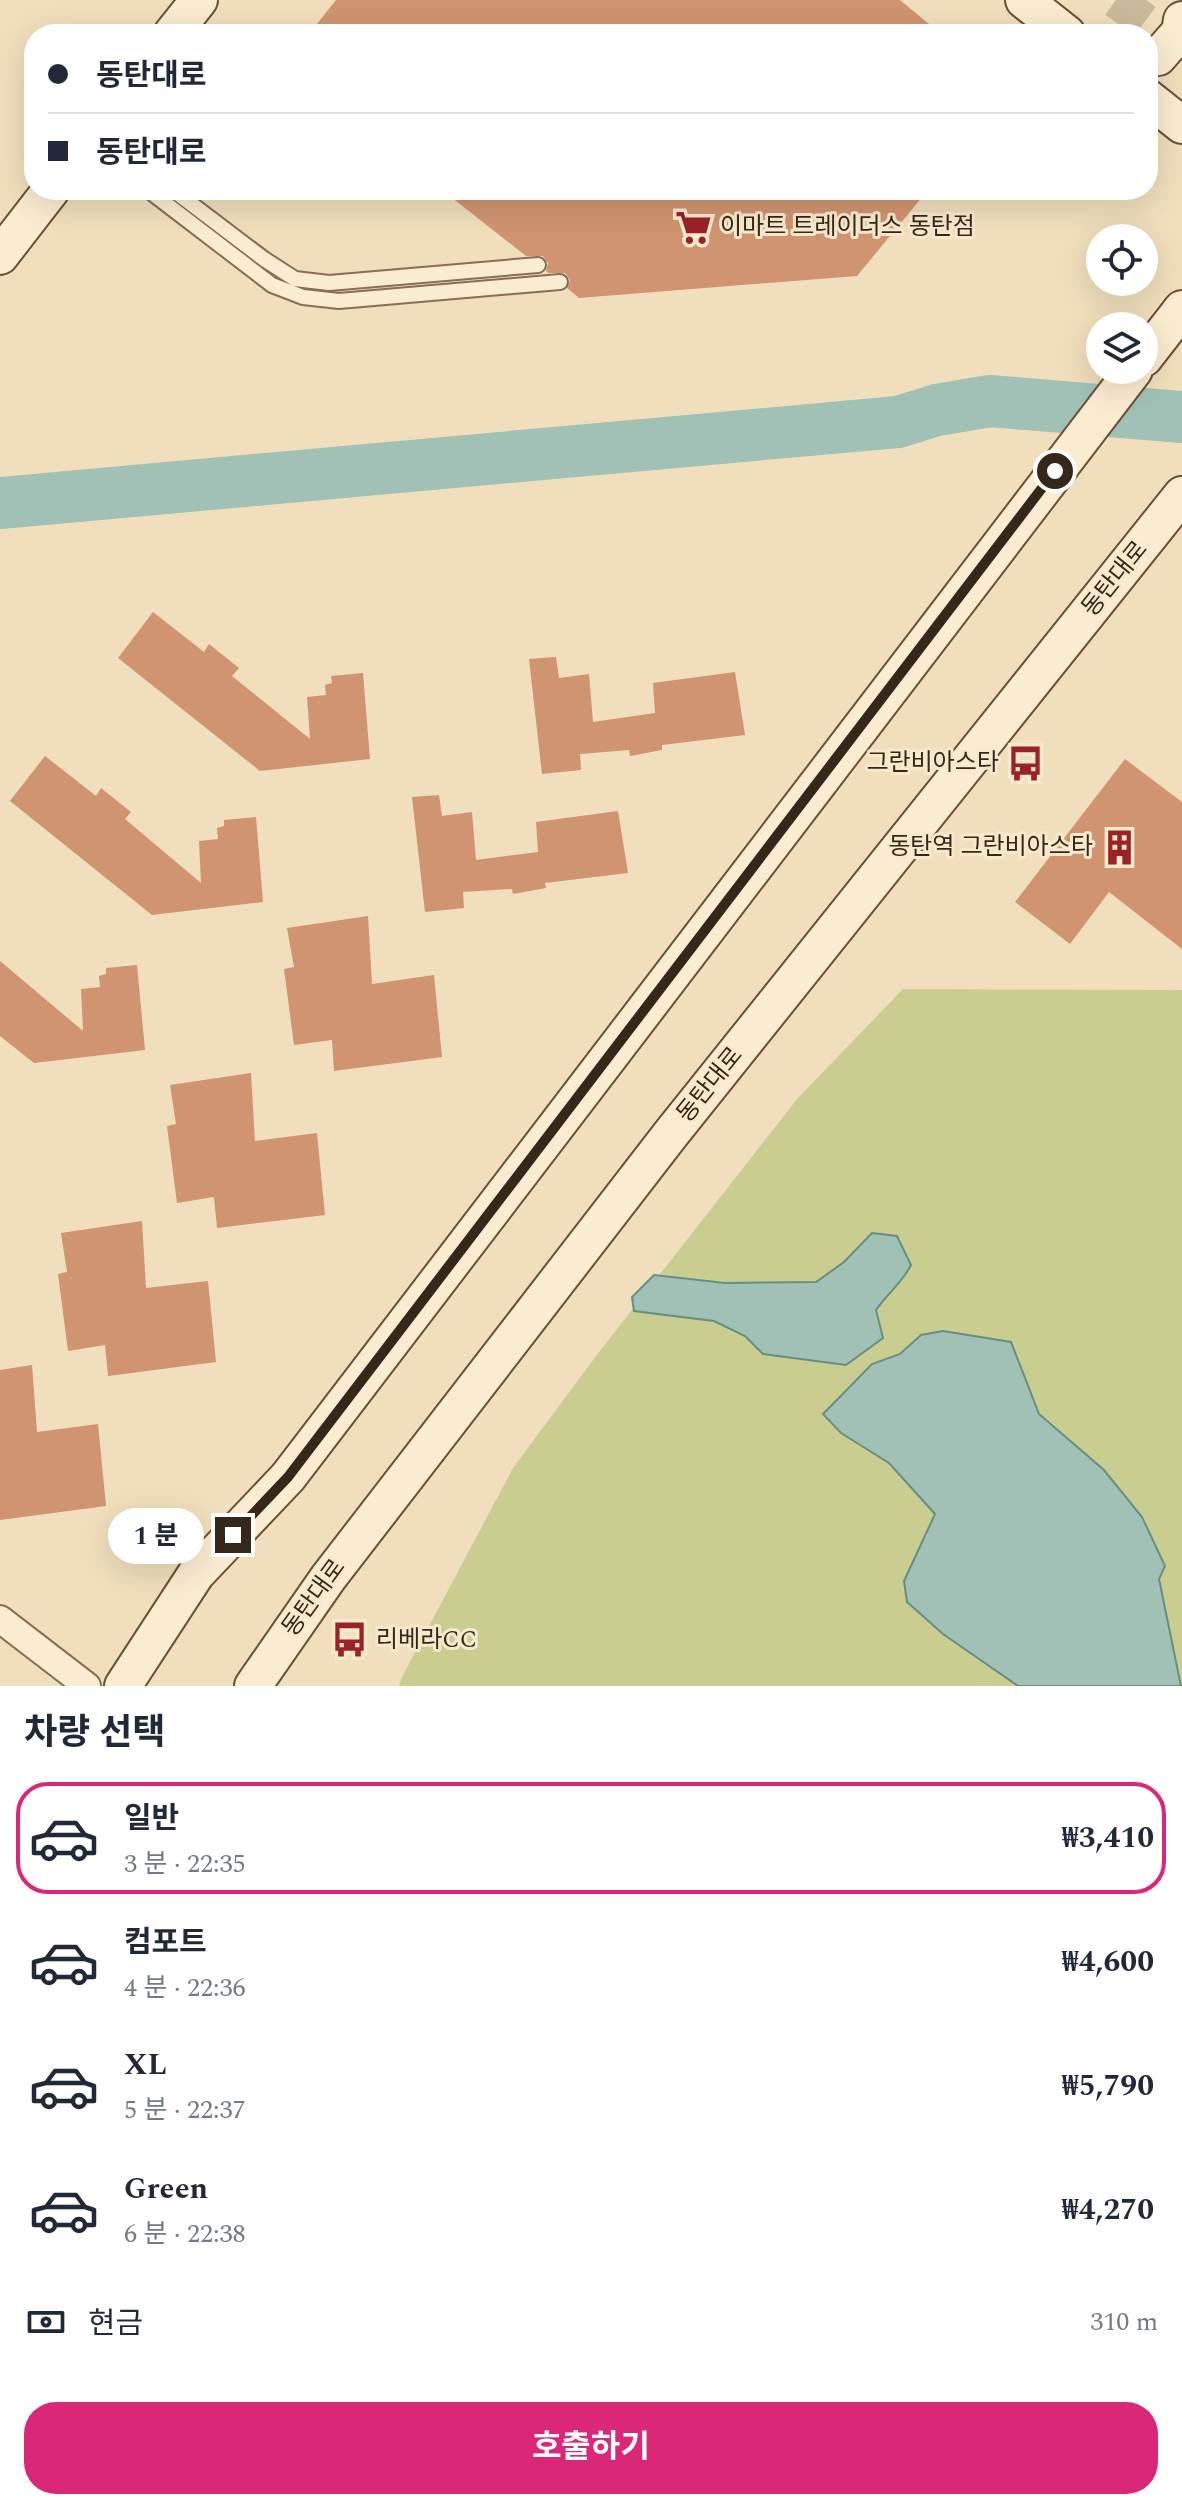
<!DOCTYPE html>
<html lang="ko">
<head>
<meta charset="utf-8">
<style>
  :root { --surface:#fff; --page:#f6f6f7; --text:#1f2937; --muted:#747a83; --line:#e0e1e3; --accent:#db2777 }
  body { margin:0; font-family:Spectral,"Noto Sans KR",serif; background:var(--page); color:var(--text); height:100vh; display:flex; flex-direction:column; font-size:30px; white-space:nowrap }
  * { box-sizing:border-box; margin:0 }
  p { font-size:26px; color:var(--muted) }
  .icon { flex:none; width:44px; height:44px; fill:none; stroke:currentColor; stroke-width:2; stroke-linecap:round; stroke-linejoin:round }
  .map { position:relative; height:1686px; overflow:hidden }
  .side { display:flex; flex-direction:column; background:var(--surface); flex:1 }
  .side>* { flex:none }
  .guide { position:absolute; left:24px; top:24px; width:1134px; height:176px; border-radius:32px; box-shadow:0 8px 32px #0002; display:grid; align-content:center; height:176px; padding:0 24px; background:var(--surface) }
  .controls { position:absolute; left:1086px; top:224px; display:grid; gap:16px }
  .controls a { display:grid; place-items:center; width:72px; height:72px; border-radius:50%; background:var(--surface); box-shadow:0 8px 32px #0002; font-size:40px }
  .end { position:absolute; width:36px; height:36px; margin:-18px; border:10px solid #36271b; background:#fff; box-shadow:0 0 0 4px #fff }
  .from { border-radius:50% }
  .bubble { position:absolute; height:56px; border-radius:28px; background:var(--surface); box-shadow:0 8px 32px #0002; font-size:26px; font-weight:700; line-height:56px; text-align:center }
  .guide b { display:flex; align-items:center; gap:28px; height:76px; font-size:30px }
  .guide b+b { border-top:2px solid var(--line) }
  .guide i { width:20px; height:20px; background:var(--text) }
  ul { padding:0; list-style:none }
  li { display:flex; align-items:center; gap:24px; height:112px; margin:0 16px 12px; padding:0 8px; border:4px solid transparent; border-radius:32px }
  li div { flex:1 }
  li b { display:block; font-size:30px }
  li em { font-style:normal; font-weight:700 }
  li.selected { border-color:var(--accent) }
  li>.icon { width:72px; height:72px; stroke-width:1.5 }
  h2 { padding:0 24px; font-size:36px; line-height:96px }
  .pay { display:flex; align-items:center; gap:20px; height:88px; padding:0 24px; font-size:30px }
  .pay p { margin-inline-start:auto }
  .action { display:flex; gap:16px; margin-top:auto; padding:16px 24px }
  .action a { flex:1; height:92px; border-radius:32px; background:var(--accent); color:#fff; font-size:32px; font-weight:700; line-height:92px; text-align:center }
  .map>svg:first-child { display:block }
  .green { fill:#c9ce90 }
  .water { fill:#a1c1b6; stroke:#688e83; stroke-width:2 }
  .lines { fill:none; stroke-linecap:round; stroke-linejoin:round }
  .river { stroke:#a1c1b6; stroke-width:52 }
  .building { fill:#d09470 }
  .secondary-tunnel { stroke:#cbb99c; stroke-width:36; stroke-dasharray:36 18; stroke-linecap:butt }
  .lane-casing { stroke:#886e55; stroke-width:18 }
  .street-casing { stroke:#886e55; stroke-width:30 }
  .secondary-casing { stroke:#6a4f39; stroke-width:40 }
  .lane { stroke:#faecd0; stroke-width:14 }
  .street { stroke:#faecd0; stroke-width:26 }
  .secondary { stroke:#faecd0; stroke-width:36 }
  .route { stroke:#36271b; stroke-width:10 }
  .labels { text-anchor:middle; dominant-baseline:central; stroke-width:6; stroke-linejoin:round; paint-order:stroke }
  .poi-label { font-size:24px; fill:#36271b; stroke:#f7e9cc; text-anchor:start }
  .street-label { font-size:24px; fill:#36271b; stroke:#f7e9cc }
</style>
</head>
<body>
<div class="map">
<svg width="1182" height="1686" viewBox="0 0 1182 1686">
  <rect width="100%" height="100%" fill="#f0debc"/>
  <path class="green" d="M 903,989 L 1182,990 L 1182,1686 L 399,1686 L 402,1677 L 513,1468 L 596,1356 L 797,1099 Z"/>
  <path class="water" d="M 872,1233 L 897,1236 L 911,1265 C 902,1283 887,1294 876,1310 L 883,1338 L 846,1365 L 763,1354 L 745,1336 L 714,1321 L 634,1311 L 632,1297 L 654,1275 L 725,1283 L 816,1282 L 844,1262 Z
    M 943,1331 L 1011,1342 L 1039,1414 L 1104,1470 L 1142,1517 L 1165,1566 L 1159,1579 L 1181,1686 L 1018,1686 L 943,1634 L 907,1602 L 904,1581 L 935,1514 L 889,1463 L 841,1433 L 823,1414 L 872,1364 L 900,1354 L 921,1335 Z"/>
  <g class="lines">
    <path class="river" d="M 0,503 L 898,422 L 937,410 L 990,401 L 1182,417"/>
  </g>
  <path class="building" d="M 336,0 L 900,0 L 941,34 L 309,34 Z
    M 442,190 L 928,190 L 857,276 L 579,298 L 567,288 L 570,280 L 565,273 L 548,273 L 546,271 L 548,263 L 543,256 L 526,256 Z
    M 153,612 L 204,652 L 209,644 L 239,668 L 232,676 L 310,739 L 307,697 L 326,695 L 325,685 L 332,683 L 331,676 L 363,673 L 370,759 L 260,771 L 118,658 Z
    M 556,657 L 559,678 L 589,674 L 593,722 L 655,713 L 653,683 L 735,672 L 745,735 L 662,745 L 662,750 L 630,756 L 629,750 L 580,754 L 581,770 L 542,774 L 529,659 Z
    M 45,756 L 96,796 L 101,788 L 131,812 L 125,819 L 201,883 L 199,841 L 218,839 L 217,828 L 224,826 L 224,820 L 256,817 L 263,902 L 152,915 L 10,801 Z
    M 1125,759 L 1182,802 L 1182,949 L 1109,892 L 1070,944 L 1015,902 Z
    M 439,795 L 442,816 L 472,812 L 476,860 L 538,852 L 536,822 L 618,811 L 628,873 L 545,883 L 546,888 L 513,894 L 512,889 L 463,892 L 464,908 L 425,912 L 412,797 Z
    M 368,916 L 372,984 L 434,975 L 442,1057 L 334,1071 L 332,1040 L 294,1045 L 284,969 L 294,967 L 287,928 Z
    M 0,961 L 83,1031 L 81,989 L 100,987 L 99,976 L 106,974 L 106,968 L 137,965 L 145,1050 L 34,1063 L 0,1036 Z
    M 251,1073 L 255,1141 L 317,1133 L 325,1215 L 217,1228 L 214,1197 L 177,1203 L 167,1126 L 176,1124 L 170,1085 Z
    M 142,1221 L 146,1288 L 208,1281 L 216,1362 L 108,1376 L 105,1345 L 68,1351 L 58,1274 L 67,1272 L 61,1233 Z
    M 32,1365 L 37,1432 L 98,1424 L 106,1506 L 0,1520 L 0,1370 Z"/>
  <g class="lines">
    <path class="secondary-tunnel" d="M 1116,0 L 1182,49"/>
    <defs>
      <path id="lane" d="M 148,190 L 272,285 L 303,297 L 339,301 L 560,282
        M 173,190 L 264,259 L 295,279 L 329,283 L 538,265"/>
      <path id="street" d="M 0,1619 L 87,1686"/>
      <path id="secondary" d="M 1024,0 L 1067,34
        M 172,34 L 199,0
        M 1148,59 L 1158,57 L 1180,32 L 1182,20
        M 1148,98 L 1182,125
        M 0,256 L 51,190
        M 1144,358 L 1182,309
        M 123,1686 L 196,1574 L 288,1477 L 1134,370
        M 253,1686 L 328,1578 L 670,1135 L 1182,495"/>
    </defs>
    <use href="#lane" class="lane-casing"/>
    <use href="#street" class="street-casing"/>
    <use href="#secondary" class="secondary-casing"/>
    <use href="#lane" class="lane"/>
    <use href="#street" class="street"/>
    <use href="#secondary" class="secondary"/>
  </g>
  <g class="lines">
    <path class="route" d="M 233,1535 L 288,1477 L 1055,471"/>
  </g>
  <defs>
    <symbol id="supermarket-bare" viewBox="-9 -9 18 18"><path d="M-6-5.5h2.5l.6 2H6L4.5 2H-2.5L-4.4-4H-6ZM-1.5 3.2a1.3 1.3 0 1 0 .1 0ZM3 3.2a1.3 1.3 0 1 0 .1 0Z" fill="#9a2228" stroke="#f7e9cc" stroke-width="2.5" paint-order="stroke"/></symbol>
    <symbol id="bus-bare" viewBox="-9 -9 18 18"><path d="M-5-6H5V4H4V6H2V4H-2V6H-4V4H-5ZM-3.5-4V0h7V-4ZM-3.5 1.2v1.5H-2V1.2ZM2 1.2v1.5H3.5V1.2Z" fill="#9a2228" stroke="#f7e9cc" stroke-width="2.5" paint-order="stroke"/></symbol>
    <symbol id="building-bare" viewBox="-9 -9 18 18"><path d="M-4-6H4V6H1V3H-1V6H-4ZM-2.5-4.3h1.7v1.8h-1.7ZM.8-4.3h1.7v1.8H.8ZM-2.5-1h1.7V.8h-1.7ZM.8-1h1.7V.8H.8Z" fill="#9a2228" stroke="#f7e9cc" stroke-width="2.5" paint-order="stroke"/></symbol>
  </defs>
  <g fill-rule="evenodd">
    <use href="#supermarket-bare" x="668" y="202" width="51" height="51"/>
    <use href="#bus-bare" x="1000" y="738" width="51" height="51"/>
    <use href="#building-bare" x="1094" y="822" width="51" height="51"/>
    <use href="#bus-bare" x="324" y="1614" width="51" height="51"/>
  </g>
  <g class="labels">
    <g class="poi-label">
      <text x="720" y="227">이마트 트레이더스 동탄점</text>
      <text x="999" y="763" text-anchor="end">그란비아스타</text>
      <text x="1093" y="847" text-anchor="end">동탄역 그란비아스타</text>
      <text x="376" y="1640">리베라CC</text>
    </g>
    <g class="street-label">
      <text transform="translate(1115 579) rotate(-51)">동탄대로</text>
      <text transform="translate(710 1085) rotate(-51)">동탄대로</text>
      <text transform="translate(314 1598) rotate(-54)">동탄대로</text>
    </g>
  </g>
</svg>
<div class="controls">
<a><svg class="icon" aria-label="locate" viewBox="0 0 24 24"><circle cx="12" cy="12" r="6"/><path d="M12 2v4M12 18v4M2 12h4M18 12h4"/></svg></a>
<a><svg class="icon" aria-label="layers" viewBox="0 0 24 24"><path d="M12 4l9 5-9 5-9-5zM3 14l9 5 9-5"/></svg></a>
</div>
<i class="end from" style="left:1055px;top:471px"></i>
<i class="end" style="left:233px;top:1535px"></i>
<div class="bubble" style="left:108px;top:1508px;width:96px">1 분</div>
<div class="guide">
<b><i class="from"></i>동탄대로</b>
<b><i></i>동탄대로</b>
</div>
</div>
<section class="side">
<h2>차량 선택</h2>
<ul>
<li class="selected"><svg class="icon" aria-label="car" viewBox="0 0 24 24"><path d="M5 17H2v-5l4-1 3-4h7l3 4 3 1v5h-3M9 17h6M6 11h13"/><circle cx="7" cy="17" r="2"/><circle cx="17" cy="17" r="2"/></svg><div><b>일반</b><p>3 분 · 22:35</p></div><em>₩3,410</em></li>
<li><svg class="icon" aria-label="car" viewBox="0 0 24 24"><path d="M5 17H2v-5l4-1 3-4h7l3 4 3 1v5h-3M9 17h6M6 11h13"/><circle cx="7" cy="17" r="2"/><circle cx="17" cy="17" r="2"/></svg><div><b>컴포트</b><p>4 분 · 22:36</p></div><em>₩4,600</em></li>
<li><svg class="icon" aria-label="car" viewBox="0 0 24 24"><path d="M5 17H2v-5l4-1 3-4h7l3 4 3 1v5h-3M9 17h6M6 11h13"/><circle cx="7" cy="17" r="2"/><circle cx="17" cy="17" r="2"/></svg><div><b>XL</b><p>5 분 · 22:37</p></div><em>₩5,790</em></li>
<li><svg class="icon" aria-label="car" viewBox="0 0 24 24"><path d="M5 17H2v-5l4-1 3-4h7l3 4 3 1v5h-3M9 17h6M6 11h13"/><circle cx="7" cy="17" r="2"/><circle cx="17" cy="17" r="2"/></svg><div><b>Green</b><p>6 분 · 22:38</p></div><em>₩4,270</em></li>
</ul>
<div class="pay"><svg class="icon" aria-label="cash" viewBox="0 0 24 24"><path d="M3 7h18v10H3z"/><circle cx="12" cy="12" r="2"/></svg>현금<p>310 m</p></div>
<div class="action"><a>호출하기</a></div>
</section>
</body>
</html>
